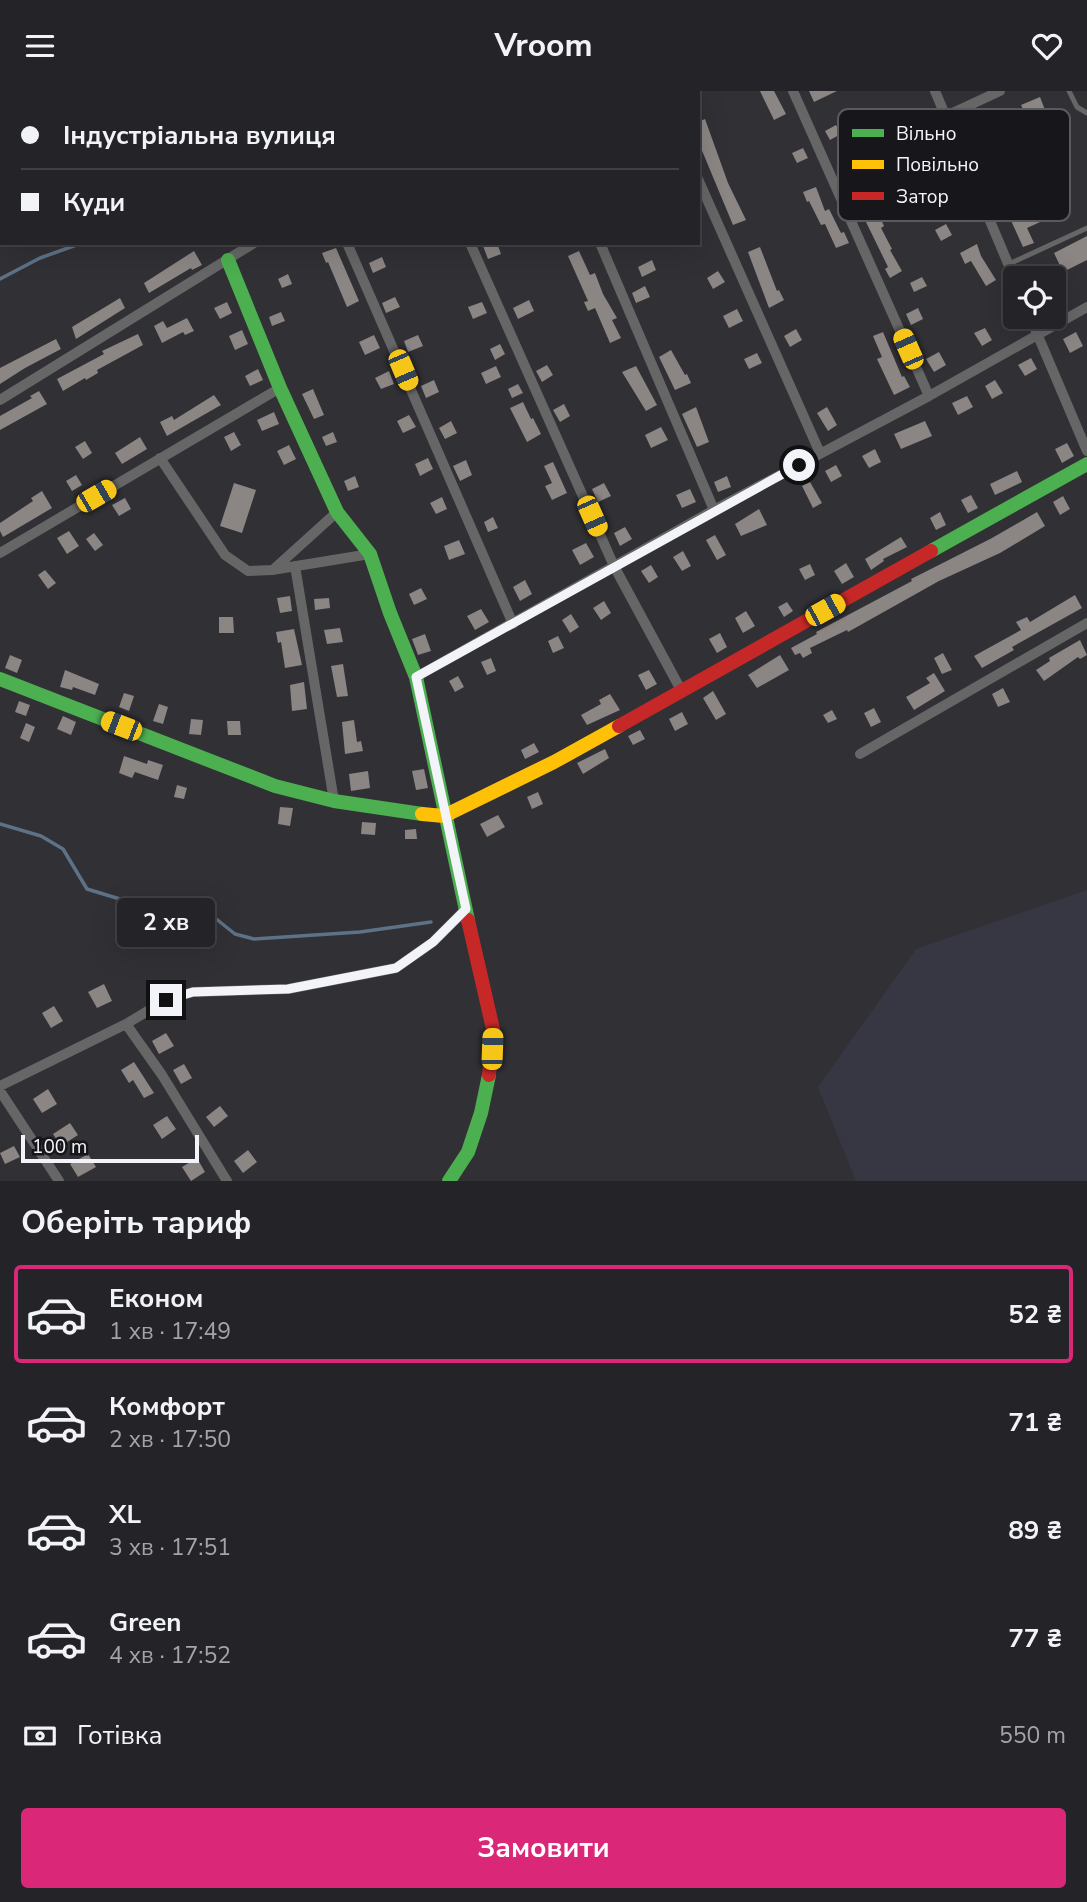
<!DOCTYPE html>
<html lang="uk">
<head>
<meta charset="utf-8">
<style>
  :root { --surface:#242428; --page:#303034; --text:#f1f3f6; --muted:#a3a4a8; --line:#414145; --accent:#db2777 }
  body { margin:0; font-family:"Nunito Sans",sans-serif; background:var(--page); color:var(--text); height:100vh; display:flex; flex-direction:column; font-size:26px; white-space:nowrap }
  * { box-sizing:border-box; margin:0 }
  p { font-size:23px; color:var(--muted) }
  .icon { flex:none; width:38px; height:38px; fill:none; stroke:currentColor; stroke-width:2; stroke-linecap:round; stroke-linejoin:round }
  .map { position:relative; height:1090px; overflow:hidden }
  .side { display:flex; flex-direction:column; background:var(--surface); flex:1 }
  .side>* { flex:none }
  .top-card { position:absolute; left:0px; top:0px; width:700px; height:154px; box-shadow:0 7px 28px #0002,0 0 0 2px var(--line); display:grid; align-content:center; height:154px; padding:0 21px; background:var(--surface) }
  .buttons { position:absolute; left:1003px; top:175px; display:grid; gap:14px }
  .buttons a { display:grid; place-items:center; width:63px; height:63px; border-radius:7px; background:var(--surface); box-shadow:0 7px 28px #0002,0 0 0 2px var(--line); font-size:35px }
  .scale { position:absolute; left:21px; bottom:18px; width:178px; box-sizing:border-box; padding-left:7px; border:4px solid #f3f4f9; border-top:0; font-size:19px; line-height:24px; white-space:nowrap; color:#f3f4f9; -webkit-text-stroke:5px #17171b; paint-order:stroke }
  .end { position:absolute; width:32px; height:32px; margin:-16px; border:9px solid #f3f4f9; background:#111; box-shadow:0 0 0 4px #111 }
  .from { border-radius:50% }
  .bubble { position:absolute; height:49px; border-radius:7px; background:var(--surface); box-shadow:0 7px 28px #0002,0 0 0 2px var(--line); font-size:23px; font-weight:700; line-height:49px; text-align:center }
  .car { position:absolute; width:21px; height:42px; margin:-21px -10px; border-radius:9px; box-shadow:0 0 5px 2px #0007; background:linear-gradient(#f5c518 24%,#345 0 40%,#f5c518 0 76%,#345 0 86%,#f5c518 0) }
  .top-card b { display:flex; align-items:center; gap:24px; height:66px; font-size:26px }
  .top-card b+b { border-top:2px solid var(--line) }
  .top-card i { width:18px; height:18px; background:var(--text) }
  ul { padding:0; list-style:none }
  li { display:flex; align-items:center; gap:21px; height:98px; margin:0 14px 10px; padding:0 7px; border:4px solid transparent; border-radius:7px }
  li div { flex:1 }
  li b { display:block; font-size:26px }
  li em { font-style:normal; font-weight:700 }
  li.current { border-color:var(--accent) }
  li>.icon { width:63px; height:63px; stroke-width:1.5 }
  h2 { padding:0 21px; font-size:32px; line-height:84px }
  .pay { display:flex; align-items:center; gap:18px; height:77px; padding:0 21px; font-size:26px }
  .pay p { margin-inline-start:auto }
  .action { display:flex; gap:14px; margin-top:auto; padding:14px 21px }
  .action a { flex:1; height:80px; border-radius:7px; background:var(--accent); color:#fff; font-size:28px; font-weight:700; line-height:80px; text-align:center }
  header { display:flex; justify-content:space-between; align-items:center; height:91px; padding:0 21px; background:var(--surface); font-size:32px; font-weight:700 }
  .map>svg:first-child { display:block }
  .built { fill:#363743 }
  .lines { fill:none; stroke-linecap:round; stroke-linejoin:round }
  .stream { stroke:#5d7287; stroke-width:3.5 }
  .building { fill:#8b8584 }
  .lane { stroke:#666; stroke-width:5 }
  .street { stroke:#666; stroke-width:10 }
  .fast { stroke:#4caf50; stroke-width:14 }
  .slow { stroke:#ffc107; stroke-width:14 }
  .jam { stroke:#c62828; stroke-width:14 }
  .route { stroke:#f3f4f9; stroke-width:9 }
  .key { fill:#17171b; stroke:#59595e; stroke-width:2 }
  .key-label { font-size:19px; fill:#f3f4f9 }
</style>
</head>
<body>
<header><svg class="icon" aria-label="menu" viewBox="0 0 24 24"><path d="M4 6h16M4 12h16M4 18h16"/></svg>Vroom<svg class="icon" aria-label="heart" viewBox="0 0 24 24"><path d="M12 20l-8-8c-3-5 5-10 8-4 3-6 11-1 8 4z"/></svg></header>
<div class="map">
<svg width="1087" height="1090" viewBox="0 0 1087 1090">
  <rect width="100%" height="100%" fill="#303035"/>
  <path class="built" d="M 1087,799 L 1087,1090 L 856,1090 L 818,996 L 916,858 Z"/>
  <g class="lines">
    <path class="stream" d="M 0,188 L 40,167 L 82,152
      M 0,733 L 41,745 L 63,758 L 87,798 L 156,819 L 215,827 L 235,843 L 254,848 L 360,841 L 431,831"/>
  </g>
  <path class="building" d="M 760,0 L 774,0 L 786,23 L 774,29 Z
    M 809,0 L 837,0 L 814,11 Z
    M 1040,6 L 1045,19 L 1027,27 L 1021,14 Z
    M 916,17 L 933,53 L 917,61 L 910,45 L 916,42 L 906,22 Z
    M 705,28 L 728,92 L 746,129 L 733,134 L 698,50 L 698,31 Z
    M 836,34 L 841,43 L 830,49 L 825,40 Z
    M 803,57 L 808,67 L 797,72 L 792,62 Z
    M 1005,88 L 1023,127 L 1057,111 L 1062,121 L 1027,137 L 1034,152 L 1023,156 L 994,92 Z
    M 816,96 L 825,120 L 829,118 L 841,142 L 844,141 L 849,152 L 836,157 L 825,133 L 821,134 L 809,110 L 807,111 L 803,101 Z
    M 879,124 L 884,135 L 881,137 L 892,158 L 890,159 L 902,180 L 890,187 L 885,178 L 888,176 L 866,131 Z
    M 946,133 L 952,144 L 941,150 L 935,139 Z
    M 1087,145 L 1087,169 L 1063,181 L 1054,162 Z
    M 489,152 L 497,152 L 501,163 L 488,168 L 483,155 Z
    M 977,153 L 981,165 L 996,189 L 986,195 L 971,170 L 965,173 L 960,162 Z
    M 760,156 L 777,200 L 779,199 L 784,209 L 769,217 L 748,161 Z
    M 336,157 L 359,210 L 347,216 L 328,171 L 326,172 L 322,162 Z
    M 194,160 L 202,174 L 192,179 L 191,177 L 149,202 L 144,192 Z
    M 579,160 L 590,184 L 595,182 L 603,203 L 617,227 L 612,229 L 621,247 L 610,252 L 595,217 L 588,220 L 584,211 L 588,210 L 568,165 Z
    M 382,166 L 386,176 L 373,182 L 369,172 Z
    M 652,169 L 656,179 L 642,186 L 638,176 Z
    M 718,180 L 725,191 L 713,198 L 707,187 Z
    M 288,183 L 292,193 L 282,197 L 278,188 Z
    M 922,186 L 927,195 L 914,201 L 910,192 Z
    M 645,195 L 650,206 L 636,212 L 632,202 Z
    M 395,206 L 400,216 L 386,222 L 382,212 Z
    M 120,207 L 125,217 L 76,248 L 72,236 Z
    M 529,209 L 534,220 L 518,228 L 513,217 Z
    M 227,211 L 232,222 L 220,228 L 214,217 Z
    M 482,211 L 487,222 L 473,228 L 468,216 Z
    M 918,217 L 923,228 L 911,234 L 906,223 Z
    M 737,218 L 743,230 L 729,237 L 723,225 Z
    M 281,221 L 285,230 L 272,235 L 269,226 Z
    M 187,227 L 194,240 L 185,244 L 183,241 L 162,252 L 154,235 L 163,230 L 167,237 Z
    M 985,237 L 992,249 L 982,255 L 974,242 Z
    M 796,238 L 802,249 L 790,256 L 784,245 Z
    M 242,239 L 248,253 L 235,259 L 229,245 Z
    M 883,241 L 902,286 L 904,285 L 910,296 L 894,304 L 877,268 L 882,266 L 873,245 Z
    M 1076,241 L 1083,255 L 1070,262 L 1063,248 Z
    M 138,243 L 143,254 L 97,279 L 98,282 L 86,289 L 85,287 L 63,300 L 57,288 L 104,263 L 102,260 Z
    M 374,244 L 380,257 L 365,264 L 359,251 Z
    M 418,244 L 423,255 L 408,261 L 404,250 Z
    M 56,248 L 61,258 L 25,277 L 0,293 L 0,277 Z
    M 500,253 L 505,263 L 495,269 L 490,258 Z
    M 671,259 L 685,284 L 687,283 L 691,292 L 675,299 L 659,266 Z
    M 939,261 L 946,274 L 934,281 L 926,268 Z
    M 757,262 L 762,272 L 749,278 L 744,268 Z
    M 1031,267 L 1037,278 L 1025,285 L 1018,274 Z
    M 547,274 L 553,284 L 542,291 L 536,280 Z
    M 496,275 L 501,286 L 486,293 L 481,282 Z
    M 636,275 L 657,314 L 646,320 L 622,281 Z
    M 258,278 L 263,289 L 250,295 L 245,285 Z
    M 389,280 L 394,293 L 381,298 L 375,287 Z
    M 434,289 L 439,301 L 426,307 L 421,295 Z
    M 995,289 L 1003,302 L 992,308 L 985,295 Z
    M 518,293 L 523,302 L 512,307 L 508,298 Z
    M 313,298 L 324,324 L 314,328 L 302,303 Z
    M 39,300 L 47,313 L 0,339 L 0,325 L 32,307 L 30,305 Z
    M 214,304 L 221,314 L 167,345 L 160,331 L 172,325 L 174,329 Z
    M 967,305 L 973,316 L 958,324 L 952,312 Z
    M 523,311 L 531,328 L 533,327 L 541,343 L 527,351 L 510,317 Z
    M 564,313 L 570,325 L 560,331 L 553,319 Z
    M 696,316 L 709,351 L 697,356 L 682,323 Z
    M 827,316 L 837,334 L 828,340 L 817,322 Z
    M 274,321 L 279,333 L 262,340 L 257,329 Z
    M 409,324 L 416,336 L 403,342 L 397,330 Z
    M 451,330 L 457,342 L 445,348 L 439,337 Z
    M 925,330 L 932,345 L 901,358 L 894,343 Z
    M 661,336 L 668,349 L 651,357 L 645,344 Z
    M 234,341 L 241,354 L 231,360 L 224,346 Z
    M 333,341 L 337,351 L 326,355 L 322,346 Z
    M 140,346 L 147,358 L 122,373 L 115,362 Z
    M 85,350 L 92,362 L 83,368 L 75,356 Z
    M 1067,352 L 1074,365 L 1062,372 L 1055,358 Z
    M 289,354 L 296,368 L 284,374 L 277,360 Z
    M 875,358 L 881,371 L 869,377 L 862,365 Z
    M 428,367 L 433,378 L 420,385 L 415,373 Z
    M 466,369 L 472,384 L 460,390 L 453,375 Z
    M 553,371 L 567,402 L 552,409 L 545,395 L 552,392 L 544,375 Z
    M 836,374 L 842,385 L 831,391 L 825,380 Z
    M 1017,380 L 1022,391 L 995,404 L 990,393 Z
    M 76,384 L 82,394 L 72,400 L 66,390 Z
    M 355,385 L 359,396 L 348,400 L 344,390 Z
    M 727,385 L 731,396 L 718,401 L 714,391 Z
    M 810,391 L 822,412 L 813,417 L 802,395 Z
    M 234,392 L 256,399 L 242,442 L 220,435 Z
    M 604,392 L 611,405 L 598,411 L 592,398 Z
    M 690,398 L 696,411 L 682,417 L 676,404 Z
    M 42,400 L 52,417 L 3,446 L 0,440 L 0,432 L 33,410 L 31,407 Z
    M 971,404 L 978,417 L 968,422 L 961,409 Z
    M 1063,405 L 1070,418 L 1060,424 L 1053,411 Z
    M 442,406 L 447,418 L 436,423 L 430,412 Z
    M 125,407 L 131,418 L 119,425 L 112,414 Z
    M 759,418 L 767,434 L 741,445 L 735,433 Z
    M 940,421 L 946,434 L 936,439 L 930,427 Z
    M 1037,421 L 1045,435 L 1000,462 L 939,490 L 848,541 L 847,539 L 810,557 L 812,562 L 803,567 L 800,562 L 795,564 L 791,557 L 817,543 L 816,541 L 912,490 L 911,488 L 925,481 L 992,447 Z
    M 493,426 L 498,437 L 488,441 L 484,431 Z
    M 625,436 L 632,448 L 620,455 L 614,442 Z
    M 69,440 L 79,455 L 67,463 L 57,447 Z
    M 94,442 L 103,454 L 95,460 L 86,448 Z
    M 715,444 L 726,464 L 717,469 L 706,449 Z
    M 901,446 L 907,456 L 883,468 L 884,470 L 871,479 L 865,468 Z
    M 459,449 L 465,463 L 449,469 L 444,455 Z
    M 586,452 L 594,466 L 580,474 L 572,459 Z
    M 683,460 L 691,475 L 682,480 L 673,466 Z
    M 846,472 L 854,486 L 842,493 L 834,480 Z
    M 810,473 L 815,484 L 805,489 L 799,478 Z
    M 651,474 L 658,486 L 649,492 L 641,480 Z
    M 45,479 L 56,492 L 48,498 L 38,484 Z
    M 525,489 L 532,503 L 520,510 L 513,496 Z
    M 421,497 L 427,508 L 414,514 L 409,503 Z
    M 1075,504 L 1082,517 L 1012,556 L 1014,559 L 982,577 L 974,565 L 1021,539 L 1016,531 L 1027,526 L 1030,531 Z
    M 290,505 L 292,520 L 280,522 L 277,507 Z
    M 329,507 L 330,517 L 315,519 L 314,508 Z
    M 604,510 L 611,522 L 601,529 L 593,517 Z
    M 787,511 L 793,520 L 784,526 L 778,516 Z
    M 481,518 L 489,531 L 475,539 L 467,525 Z
    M 746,520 L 755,535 L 743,542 L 735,527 Z
    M 571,523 L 579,536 L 570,542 L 562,529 Z
    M 219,526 L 233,526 L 234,542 L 219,542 Z
    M 340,537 L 343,551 L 327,553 L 324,539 Z
    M 294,538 L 302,574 L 285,577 L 281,551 L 278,552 L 276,541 Z
    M 720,542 L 727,556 L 717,562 L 709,548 Z
    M 425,543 L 431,560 L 418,564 L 412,548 Z
    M 558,545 L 564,557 L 553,562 L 548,550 Z
    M 1080,549 L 1087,564 L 1080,568 L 1078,566 L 1044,590 L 1036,579 L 1050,570 L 1049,567 Z
    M 943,562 L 952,579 L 942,583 L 934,567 Z
    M 10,564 L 22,569 L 17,582 L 5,577 Z
    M 780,564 L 789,579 L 757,597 L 748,584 Z
    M 491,567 L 496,580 L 487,584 L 481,571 Z
    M 343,573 L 348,605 L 337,606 L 331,575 Z
    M 65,579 L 99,593 L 95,604 L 73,596 L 72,599 L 60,596 Z
    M 649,579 L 657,593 L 646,599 L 638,584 Z
    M 934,582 L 945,600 L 914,619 L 906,606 L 930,592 L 926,587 Z
    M 458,585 L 464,596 L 455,601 L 449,590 Z
    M 304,591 L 307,618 L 292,620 L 290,594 Z
    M 1003,597 L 1010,611 L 998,616 L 992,603 Z
    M 713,600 L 726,623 L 716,629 L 703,607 Z
    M 124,602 L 134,605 L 129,620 L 119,616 Z
    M 610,603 L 620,619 L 587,634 L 581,624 L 601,613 L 599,609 Z
    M 19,610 L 30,614 L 26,625 L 15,621 Z
    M 159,613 L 168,616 L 163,633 L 153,630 Z
    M 874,617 L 881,631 L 871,636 L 864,622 Z
    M 832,619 L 837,628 L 828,632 L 823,624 Z
    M 682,621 L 688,633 L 675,640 L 669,628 Z
    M 63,625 L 76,631 L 71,644 L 57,638 Z
    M 191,628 L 203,629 L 201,644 L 189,643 Z
    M 354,629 L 357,651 L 361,650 L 363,660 L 345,663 L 342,631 Z
    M 227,630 L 240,630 L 241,644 L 228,644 Z
    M 26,632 L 35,636 L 29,651 L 20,647 Z
    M 640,639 L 645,648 L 633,654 L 628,645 Z
    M 534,652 L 539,661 L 525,668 L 521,659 Z
    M 605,658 L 609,667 L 583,683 L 577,672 Z
    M 124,665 L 147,673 L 148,669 L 163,674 L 158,689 L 135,681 L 132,687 L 119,682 Z
    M 424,678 L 428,697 L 416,699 L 412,680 Z
    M 368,680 L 370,697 L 351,700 L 349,683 Z
    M 177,694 L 187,697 L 184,708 L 174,706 Z
    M 538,701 L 543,713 L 532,718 L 527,706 Z
    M 280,716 L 293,717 L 290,735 L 278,733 Z
    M 498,724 L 505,736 L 487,746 L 480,733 Z
    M 362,731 L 376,732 L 375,744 L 361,743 Z
    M 416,738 L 417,748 L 405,748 L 405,739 Z
    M 104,893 L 112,910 L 97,917 L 88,901 Z
    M 54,915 L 63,930 L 51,937 L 42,922 Z
    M 166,942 L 174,955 L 159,963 L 152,950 Z
    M 134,971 L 154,1002 L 144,1007 L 133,989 L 129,992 L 121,979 Z
    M 184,973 L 192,987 L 181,993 L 173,979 Z
    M 48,998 L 57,1013 L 42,1022 L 33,1008 Z
    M 220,1015 L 228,1025 L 214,1036 L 206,1026 Z
    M 167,1025 L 176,1038 L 162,1048 L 153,1034 Z
    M 70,1032 L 78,1044 L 61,1055 L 53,1043 Z
    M 14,1055 L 20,1066 L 5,1073 L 0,1062 Z
    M 248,1059 L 257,1071 L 243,1082 L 234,1070 Z
    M 88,1063 L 96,1076 L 78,1086 L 70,1073 Z
    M 197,1067 L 205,1081 L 191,1090 L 182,1076 Z"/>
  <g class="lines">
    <path class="lane" d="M 1069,0 L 1077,16 L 1087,22
      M 1009,173 L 1087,137"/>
    <path class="street" d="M 89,0 L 89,2
      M 278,0 L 279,2
      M 526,0 L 527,2
      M 660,0 L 660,2
      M 793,0 L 929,305
      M 935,0 L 1015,189
      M 492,2 L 495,0
      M 946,25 L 1000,0
      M 698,88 L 820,362
      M 347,152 L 513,533
      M 470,152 L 614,475 L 681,599
      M 600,152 L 714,419
      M 1030,226 L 1087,360
      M 0,309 L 254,152
      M 160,367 L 225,464 L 248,480 L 272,479 L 370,463
      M 0,462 L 280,297
      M 295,475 L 334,710
      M 274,478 L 337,421
      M 416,586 L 714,419 L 929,305 L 1087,216
      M 860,663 L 1087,532
      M 126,933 L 162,984 L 227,1090
      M 0,995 L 126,933 L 166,909 L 193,901 L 288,898 L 396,877 L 433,851 L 466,818
      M 0,1000 L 59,1090"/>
    <path class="fast" d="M 228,169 L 280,297 L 337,421 L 370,463 L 390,522 L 416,586 L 468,829
      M 931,460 L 1087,373
      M 0,588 L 275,695 L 334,710 L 422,723
      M 449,1090 L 468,1061 L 481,1022 L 489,984"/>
    <path class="slow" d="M 422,723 L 444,725 L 554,671 L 619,635"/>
    <path class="jam" d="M 619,635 L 931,460
      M 468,829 L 493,938 L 489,984"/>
  </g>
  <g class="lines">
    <path class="route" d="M 166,909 L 193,901 L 288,898 L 396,877 L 433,851 L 466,818 L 416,586 L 799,374"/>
  </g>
  <rect x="838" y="18" width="232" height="112" rx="10" class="key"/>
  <rect x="852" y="38" width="32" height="8" fill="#4caf50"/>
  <rect x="852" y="69" width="32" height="9" fill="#ffc107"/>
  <rect x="852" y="101" width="32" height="8" fill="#c62828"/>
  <g class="key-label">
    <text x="896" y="49">Вільно</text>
    <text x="896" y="80">Повільно</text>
    <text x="896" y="112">Затор</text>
  </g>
</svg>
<div class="buttons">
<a><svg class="icon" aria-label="locate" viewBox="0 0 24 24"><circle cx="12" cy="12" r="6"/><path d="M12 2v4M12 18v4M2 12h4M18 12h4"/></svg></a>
</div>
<div class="scale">100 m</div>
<i class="end from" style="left:799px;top:374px"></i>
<i class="end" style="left:166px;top:909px"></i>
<div class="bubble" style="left:117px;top:807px;width:98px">2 хв</div>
<i class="car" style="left:908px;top:258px;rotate:336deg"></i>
<i class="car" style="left:403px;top:279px;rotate:157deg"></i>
<i class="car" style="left:96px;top:405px;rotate:60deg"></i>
<i class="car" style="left:592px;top:425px;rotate:156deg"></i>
<i class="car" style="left:825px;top:519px;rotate:61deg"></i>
<i class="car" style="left:121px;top:635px;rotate:291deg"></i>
<i class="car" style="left:492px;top:958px;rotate:2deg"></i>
<div class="top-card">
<b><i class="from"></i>Індустріальна вулиця</b>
<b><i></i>Куди</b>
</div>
</div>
<section class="side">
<h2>Оберіть тариф</h2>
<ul>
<li class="current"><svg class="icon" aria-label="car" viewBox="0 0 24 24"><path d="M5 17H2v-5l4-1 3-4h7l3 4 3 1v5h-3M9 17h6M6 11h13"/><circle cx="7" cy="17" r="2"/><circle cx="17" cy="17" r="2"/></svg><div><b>Економ</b><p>1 хв · 17:49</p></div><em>52 ₴</em></li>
<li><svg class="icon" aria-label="car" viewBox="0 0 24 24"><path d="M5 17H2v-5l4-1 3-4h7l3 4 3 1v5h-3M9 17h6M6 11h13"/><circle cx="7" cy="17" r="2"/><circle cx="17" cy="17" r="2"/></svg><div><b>Комфорт</b><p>2 хв · 17:50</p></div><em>71 ₴</em></li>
<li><svg class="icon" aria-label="car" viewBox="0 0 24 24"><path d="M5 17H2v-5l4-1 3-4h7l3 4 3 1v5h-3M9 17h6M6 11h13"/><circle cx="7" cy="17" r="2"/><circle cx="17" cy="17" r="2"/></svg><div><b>XL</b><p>3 хв · 17:51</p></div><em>89 ₴</em></li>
<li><svg class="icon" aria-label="car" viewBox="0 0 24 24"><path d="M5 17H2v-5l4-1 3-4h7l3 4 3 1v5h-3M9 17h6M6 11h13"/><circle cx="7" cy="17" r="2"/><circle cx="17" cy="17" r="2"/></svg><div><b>Green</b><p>4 хв · 17:52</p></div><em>77 ₴</em></li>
</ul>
<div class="pay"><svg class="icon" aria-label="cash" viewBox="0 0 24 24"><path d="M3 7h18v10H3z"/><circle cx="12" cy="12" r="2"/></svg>Готівка<p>550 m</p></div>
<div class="action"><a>Замовити</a></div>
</section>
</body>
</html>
